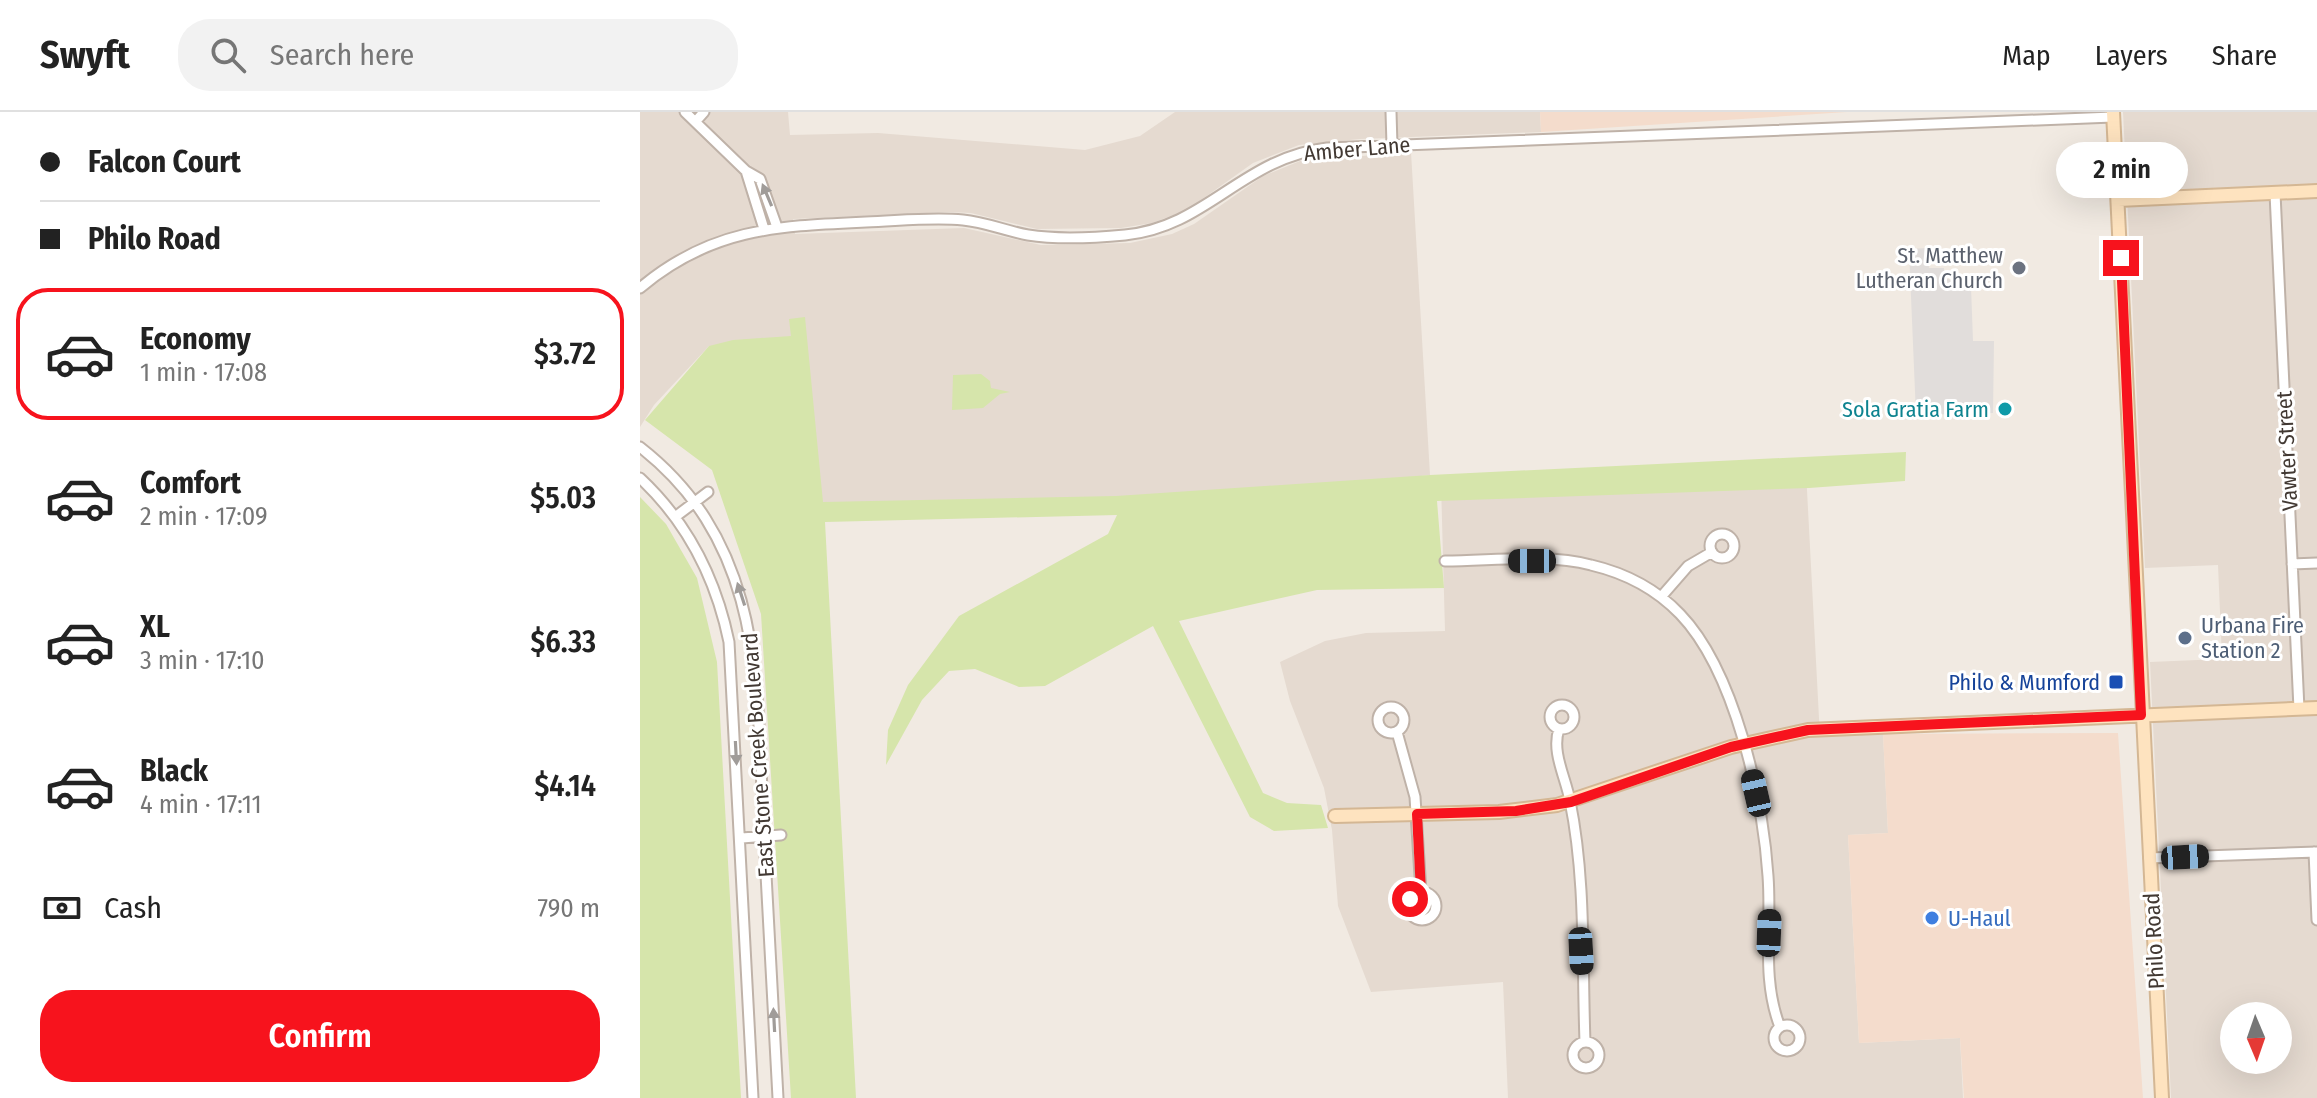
<!DOCTYPE html>
<html lang="en">
<head>
<meta charset="utf-8">
<style>
  :root { --surface:#fff; --page:#f2f2f2; --text:#222; --muted:#767676; --line:#e0e0e0; --accent:#f7131d }
  body { margin:0; font-family:"Fira Sans Condensed",sans-serif; background:var(--page); color:var(--text); height:100vh; display:flex; flex-direction:column; font-size:30px; white-space:nowrap }
  * { box-sizing:border-box; margin:0 }
  p { font-size:26px; color:var(--muted) }
  .icon { flex:none; width:44px; height:44px; fill:none; stroke:currentColor; stroke-width:2; stroke-linecap:round; stroke-linejoin:round }
  .map { position:relative; flex:1; overflow:hidden }
  .panel { display:flex; flex-direction:column; background:var(--surface); width:640px }
  .panel>* { flex:none }
  .hud { display:grid; align-content:center; height:176px; padding:0 40px; background:var(--surface) }
  .needle { width:52px; rotate:178deg }
  .buttons { position:absolute; left:1580px; top:890px; display:grid; gap:16px }
  .buttons a { display:grid; place-items:center; width:72px; height:72px; border-radius:50%; background:var(--surface); box-shadow:0 8px 32px #0002; font-size:40px }
  .end { position:absolute; width:36px; height:36px; margin:-18px; border:10px solid #f7131d; background:#fff; box-shadow:0 0 0 4px #fff }
  .from { border-radius:50% }
  .bubble { position:absolute; height:56px; border-radius:28px; background:var(--surface); box-shadow:0 8px 32px #0002; font-size:26px; font-weight:600; line-height:56px; text-align:center }
  .car { position:absolute; width:24px; height:48px; margin:-24px -12px; border-radius:10px; box-shadow:0 0 6px 2px #0007; background:linear-gradient(#222 24%,#8ab4d8 0 40%,#222 0 76%,#8ab4d8 0 86%,#222 0) }
  .hud b { display:flex; align-items:center; gap:28px; height:76px; font-size:30px }
  .hud b+b { border-top:2px solid var(--line) }
  .hud i { width:20px; height:20px; background:var(--text) }
  ul { padding:0; list-style:none }
  li { display:flex; align-items:center; gap:24px; height:132px; margin:0 16px 12px; padding:0 24px; border:4px solid transparent; border-radius:32px }
  li div { flex:1 }
  li b { display:block; font-size:30px }
  li em { font-style:normal; font-weight:600 }
  li.selected { border-color:var(--accent) }
  li>.icon { width:72px; height:72px; stroke-width:1.5 }
  .pay { display:flex; align-items:center; gap:20px; height:88px; padding:0 40px; font-size:30px }
  .pay p { margin-inline-start:auto }
  .cta { display:flex; gap:16px; margin-top:auto; padding:16px 40px }
  .cta a { flex:1; height:92px; border-radius:32px; background:var(--accent); color:#fff; font-size:32px; font-weight:600; line-height:92px; text-align:center }
  header { display:flex; align-items:center; gap:48px; box-sizing:border-box; height:112px; padding:0 40px; background:var(--surface); border-bottom:2px solid var(--line) }
  header strong { font-size:38px }
  nav { display:flex; gap:44px; margin-inline-start:auto; font-size:28px }
  .search { width:560px; height:72px; background:var(--page); display:flex; align-items:center; gap:20px; box-sizing:border-box; padding:0 28px; border-radius:32px; color:var(--muted); font-size:30px }
  main { display:flex; flex:1; min-height:0 }
  .map>svg:first-child { display:block }
  .residential { fill:#e5dad0; fill-rule:evenodd }
  .commercial { fill:#f4dccc }
  .green { fill:#d6e5ab }
  .parking { fill:#e1dddb }
  .lines { fill:none; stroke-linecap:round; stroke-linejoin:round }
  .street-casing { stroke:#bfb2a8; stroke-width:13 }
  .secondary-casing { stroke:#d4b794; stroke-width:16 }
  .street { stroke:#fff; stroke-width:9 }
  .secondary { stroke:#fee3bf; stroke-width:12 }
  .oneway { fill:#a09c99 }
  .route { stroke:#f7131d; stroke-width:10 }
  .worship-dot { fill:#6b7280; stroke:#fff; stroke-width:3 }
  .culture-dot { fill:#0f9aa8; stroke:#fff; stroke-width:3 }
  .service-dot { fill:#5c6f8a; stroke:#fff; stroke-width:3 }
  .transit-dot { fill:#1a4fb4; stroke:#fff; stroke-width:3 }
  .shop-dot { fill:#3f7fe0; stroke:#fff; stroke-width:3 }
  .labels { text-anchor:middle; dominant-baseline:central; stroke-width:6; stroke-linejoin:round; paint-order:stroke }
  .street-label { font-size:22px; fill:#423933; stroke:#fff }
  .worship-label { font-size:22px; fill:#5b616d; stroke:#fff; text-anchor:end }
  .culture-label { font-size:22px; fill:#0d838f; stroke:#fff; text-anchor:end }
  .service-label { font-size:22px; fill:#4e5e75; stroke:#fff; text-anchor:start }
  .transit-label { font-size:22px; fill:#164399; stroke:#fff; text-anchor:end }
  .shop-label { font-size:22px; fill:#366cbe; stroke:#fff; text-anchor:start }
</style>
</head>
<body>
<header>
<strong>Swyft</strong>
<div class="search"><svg class="icon" aria-label="search" viewBox="0 0 24 24"><circle cx="10" cy="10" r="6"/><path d="M15 15l6 6"/></svg>Search here</div>
<nav><a>Map</a><a>Layers</a><a>Share</a></nav>
</header>
<main>
<section class="panel">
<div class="hud">
<b><i class="from"></i>Falcon Court</b>
<b><i></i>Philo Road</b>
</div>
<ul>
<li class="selected"><svg class="icon" aria-label="car" viewBox="0 0 24 24"><path d="M5 17H2v-5l4-1 3-4h7l3 4 3 1v5h-3M9 17h6M6 11h13"/><circle cx="7" cy="17" r="2"/><circle cx="17" cy="17" r="2"/></svg><div><b>Economy</b><p>1 min · 17:08</p></div><em>$3.72</em></li>
<li><svg class="icon" aria-label="car" viewBox="0 0 24 24"><path d="M5 17H2v-5l4-1 3-4h7l3 4 3 1v5h-3M9 17h6M6 11h13"/><circle cx="7" cy="17" r="2"/><circle cx="17" cy="17" r="2"/></svg><div><b>Comfort</b><p>2 min · 17:09</p></div><em>$5.03</em></li>
<li><svg class="icon" aria-label="car" viewBox="0 0 24 24"><path d="M5 17H2v-5l4-1 3-4h7l3 4 3 1v5h-3M9 17h6M6 11h13"/><circle cx="7" cy="17" r="2"/><circle cx="17" cy="17" r="2"/></svg><div><b>XL</b><p>3 min · 17:10</p></div><em>$6.33</em></li>
<li><svg class="icon" aria-label="car" viewBox="0 0 24 24"><path d="M5 17H2v-5l4-1 3-4h7l3 4 3 1v5h-3M9 17h6M6 11h13"/><circle cx="7" cy="17" r="2"/><circle cx="17" cy="17" r="2"/></svg><div><b>Black</b><p>4 min · 17:11</p></div><em>$4.14</em></li>
</ul>
<div class="pay"><svg class="icon" aria-label="cash" viewBox="0 0 24 24"><path d="M3 7h18v10H3z"/><circle cx="12" cy="12" r="2"/></svg>Cash<p>790 m</p></div>
<div class="cta"><a>Confirm</a></div>
</section>
<div class="map">
<svg width="1677" height="986" viewBox="0 0 1677 986">
  <rect width="100%" height="100%" fill="#f1eae2"/>
  <path class="residential" d="M 0,0 L 148,0 L 150,23 L 238,21 L 445,38 L 500,24 L 535,0 L 900,0 L 901,20 L 720,27 L 659,33 L 613,51 L 547,98 L 512,111 L 481,116 L 397,117 L 331,101 L 310,100 L 153,107 L 155,122 L 324,116 L 401,133 L 490,131 L 532,122 L 554,112 L 623,64 L 660,49 L 771,40 L 790,363 L 561,388 L 171,404 L 69,234 L 14,293 L 0,315 Z
    M 1483,0 L 1677,0 L 1677,986 L 1531,986 L 1510,550 L 1582,547 L 1578,453 L 1505,456 ZM 1594,904 L 1638,904 L 1638,948 L 1594,948 Z
    M 1166,359 L 1180,625 L 1243,622 L 1248,721 L 1208,723 L 1219,931 L 1320,926 L 1323,986 L 868,986 L 863,870 L 731,880 L 698,794 L 692,718 L 684,676 L 650,589 L 640,550 L 685,529 L 726,521 L 805,519 L 801,371 Z"/>
  <path class="commercial" d="M 900,0 L 1207,0 L 901,20 Z
    M 1478,621 L 1503,986 L 1324,986 L 1320,926 L 1219,931 L 1208,723 L 1248,721 L 1243,622 Z"/>
  <path class="green" d="M 165,205 L 183,390 L 476,384 L 790,363 L 1266,340 L 1265,369 L 1169,376 L 797,389 L 804,476 L 677,478 L 539,509 L 623,681 L 647,691 L 681,693 L 688,716 L 634,719 L 610,705 L 513,514 L 405,574 L 379,575 L 335,557 L 309,559 L 282,588 L 246,653 L 248,618 L 268,573 L 319,504 L 468,422 L 477,403 L 185,410 L 216,986 L 151,986 L 121,502 L 72,358 L 5,308 L 69,234 L 93,228 L 151,224 L 149,207 Z
    M 341,262 L 350,269 L 351,276 L 370,280 L 360,282 L 343,296 L 312,298 L 313,263 Z
    M 0,385 L 26,412 L 57,466 L 77,550 L 101,986 L 0,986 Z"/>
  <path class="parking" d="M 1287,136 L 1289,156 L 1304,156 L 1305,166 L 1331,175 L 1333,229 L 1354,229 L 1353,301 L 1276,303 L 1269,137 Z"/>
  <g class="lines">
    <defs>
      <path id="street" d="M 45,0 L 106,59 L 120,67 L 137,115
        M 751,0 L 752,33
        M 56,9 L 64,0
        M 106,59 L 124,117
        M 1635,81 L 1659,597
        M 0,176 C 71,116 138,114 226,110 C 258,109 291,105 323,108 C 345,110 366,119 388,123 C 419,128 453,126 485,123 C 567,115 602,46 687,36 L 1473,5
        M 0,335 C 128,435 116,579 124,725 C 128,812 133,899 138,986
        M 0,366 C 47,410 76,467 89,530 L 113,986
        M 35,405 L 68,380
        M1070 434a12 12 0 1 1 24 0a12 12 0 1 1-24 0Z
        M 805,449 C 851,449 906,441 951,453 C 985,461 1016,477 1040,502 C 1095,559 1123,688 1128,764 C 1132,816 1121,866 1140,915
        M 1652,452 L 1677,451
        M 1021,485 L 1048,454 L 1072,440
        M910 605a12 12 0 1 1 24 0a12 12 0 1 1-24 0Z
        M738 608a13 13 0 1 1 26 0a13 13 0 1 1-26 0Z
        M 919,617 C 911,640 926,666 930,689 C 946,767 942,851 945,930
        M 757,620 L 775,685 L 781,780
        M 102,726 L 141,723
        M 1674,740 L 1677,808
        M 1509,746 L 1677,740
        M768 794a14 14 0 1 1 28 0a14 14 0 1 1-28 0Z
        M1134 926a13 13 0 1 1 26 0a13 13 0 1 1-26 0Z
        M933 943a13 13 0 1 1 26 0a13 13 0 1 1-26 0Z"/>
      <path id="secondary" d="M 1473,0 L 1522,986
        M 1478,88 L 1677,79
        M 695,704 L 859,700 L 917,693 L 1091,635 L 1168,618 L 1677,596"/>
    </defs>
    <use href="#street" class="street-casing"/>
    <use href="#secondary" class="secondary-casing"/>
    <use href="#street" class="street"/>
    <use href="#secondary" class="secondary"/>
  </g>
  <defs><path id="oneway-solid" d="M-6-.8H1V-3.2L6.5 0L1 3.2V.8H-6Z" transform="scale(2)"/></defs>
  <g class="oneway">
    <use href="#oneway-solid" transform="translate(127 83) rotate(-113)"/>
    <use href="#oneway-solid" transform="translate(101 482) rotate(-108)"/>
    <use href="#oneway-solid" transform="translate(96 641) rotate(87)"/>
    <use href="#oneway-solid" transform="translate(134 908) rotate(-93)"/>
  </g>
  <g class="lines">
    <path class="route" d="M 770,787 L 781,780 L 777,702 L 876,699 L 931,690 L 1091,635 L 1168,618 L 1501,603 L 1481,146"/>
  </g>
  <circle class="worship-dot" cx="1379" cy="156" r="8"/>
  <circle class="culture-dot" cx="1365" cy="297" r="8"/>
  <circle class="service-dot" cx="1545" cy="526" r="8"/>
  <rect class="transit-dot" x="1468" y="562" width="16" height="16" rx="4"/>
  <circle class="shop-dot" cx="1292" cy="806" r="8"/>
  <g class="labels">
    <g class="street-label">
      <text transform="translate(717 37) rotate(-5)">Amber Lane</text>
      <text transform="translate(1647 339) rotate(-93)">Vawter Street</text>
      <text transform="translate(118 643) rotate(-94)">East Stone Creek Boulevard</text>
      <text transform="translate(1514 829) rotate(-93)">Philo Road</text>
    </g>
    <g class="worship-label">
      <text x="1363" y="143">St. Matthew<tspan x="1363" dy="25">Lutheran Church</tspan></text>
    </g>
    <g class="culture-label">
      <text x="1349" y="297">Sola Gratia Farm</text>
    </g>
    <g class="service-label">
      <text x="1561" y="513">Urbana Fire<tspan x="1561" dy="25">Station 2</tspan></text>
    </g>
    <g class="transit-label">
      <text x="1460" y="570">Philo &amp; Mumford</text>
    </g>
    <g class="shop-label">
      <text x="1308" y="806">U-Haul</text>
    </g>
  </g>
</svg>
<div class="buttons">
<a><svg class="needle" viewBox="-14 -14 28 28"><path d="M0-13l5 13h-10z" fill="#e53935"/><path d="M0 13l5-13h-10z" fill="#767676"/></svg></a>
</div>
<i class="end from" style="left:770px;top:787px"></i>
<i class="end" style="left:1481px;top:146px"></i>
<div class="bubble" style="left:1416px;top:30px;width:132px">2 min</div>
<i class="car" style="left:892px;top:449px;rotate:270deg"></i>
<i class="car" style="left:1116px;top:681px;rotate:347deg"></i>
<i class="car" style="left:1545px;top:745px;rotate:87deg"></i>
<i class="car" style="left:1129px;top:821px;rotate:2deg"></i>
<i class="car" style="left:941px;top:839px;rotate:177deg"></i>
</div>
</main>
</body>
</html>
